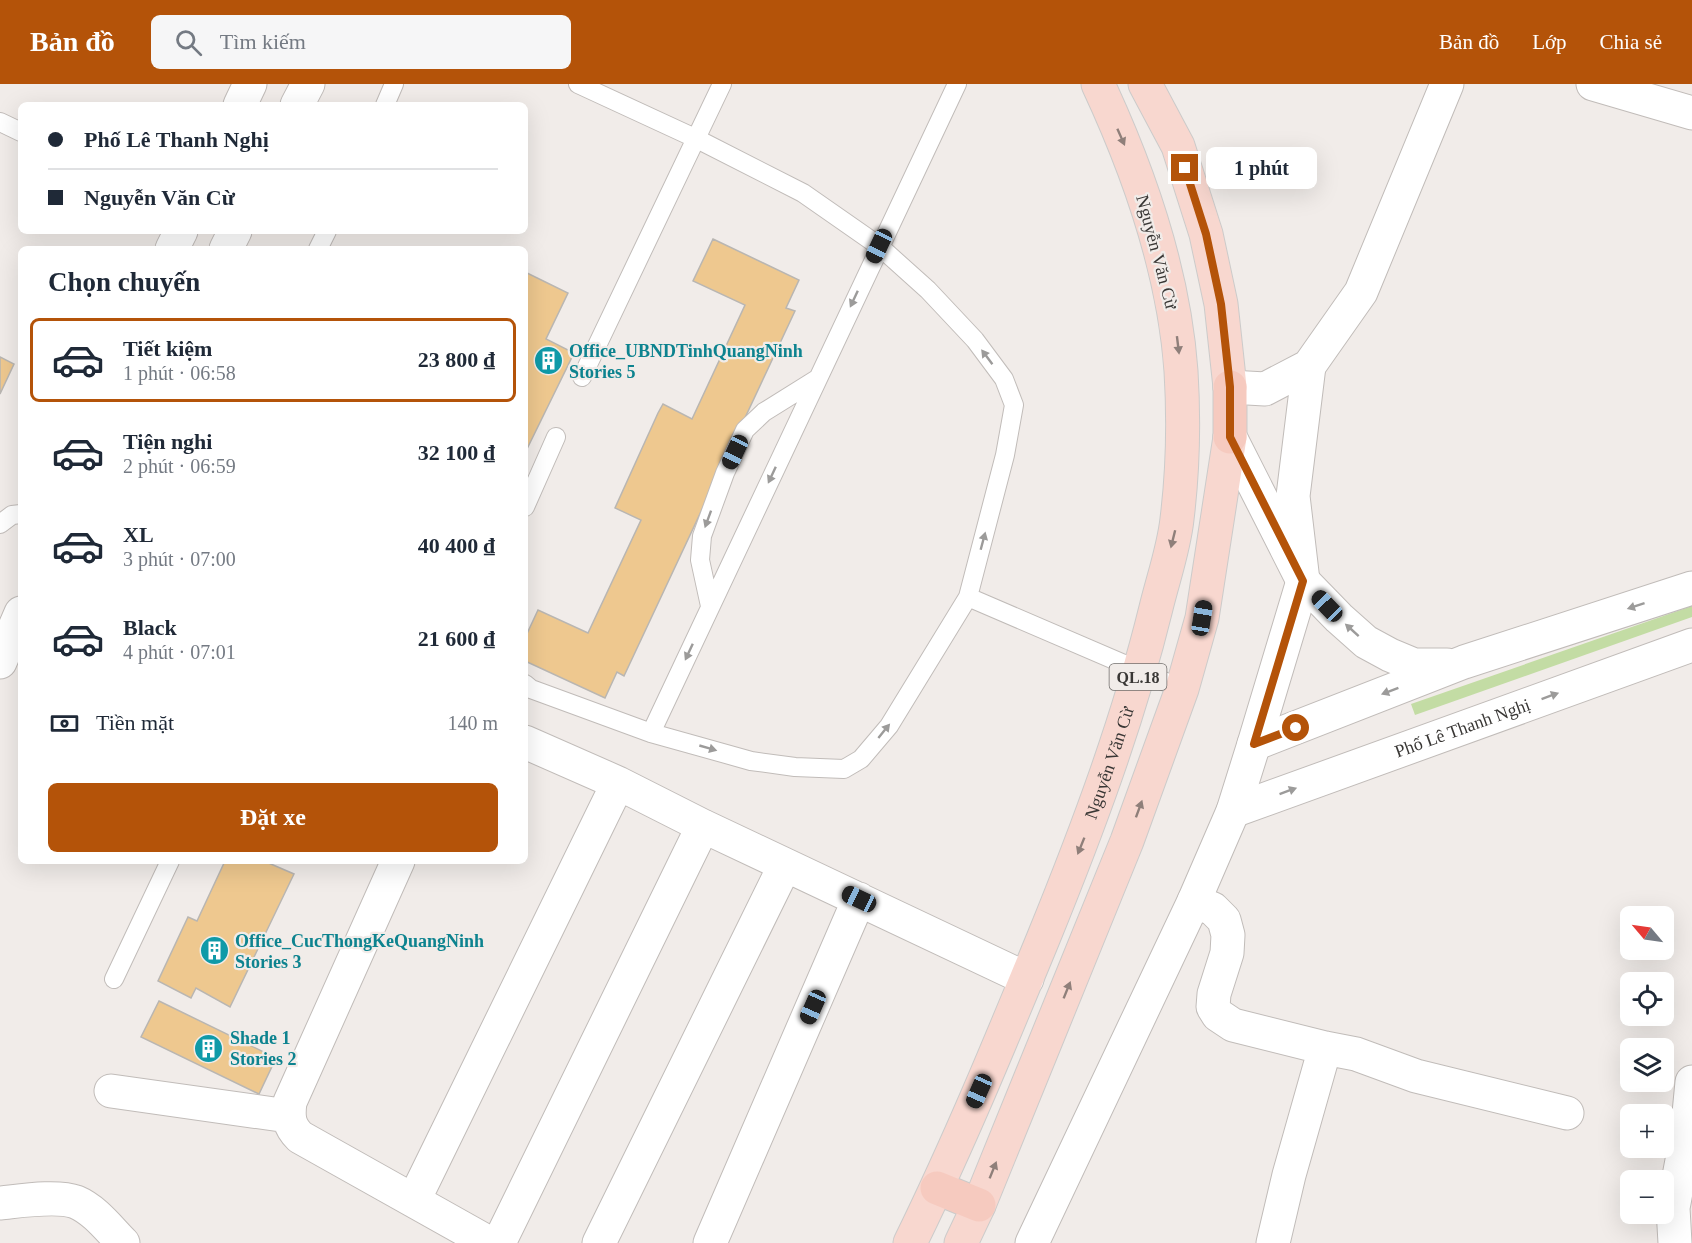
<!DOCTYPE html>
<html lang="vi">
<head>
<meta charset="utf-8">
<style>
  :root { --surface:#fff; --page:#f6f6f7; --text:#1f2937; --muted:#747a83; --line:#e0e1e3; --accent:#b45309 }
  body { margin:0; font-family:"Times New Roman",serif; background:var(--page); color:var(--text); height:100vh; display:flex; flex-direction:column; font-size:22px; white-space:nowrap }
  * { box-sizing:border-box; margin:0 }
  p { font-size:20px; color:var(--muted) }
  .icon { flex:none; width:33px; height:33px; fill:none; stroke:currentColor; stroke-width:2; stroke-linecap:round; stroke-linejoin:round }
  .map { position:relative; flex:1; overflow:hidden }
  .panel { position:absolute; left:18px; top:162px; width:510px; height:618px; display:flex; flex-direction:column; background:var(--surface); border-radius:9px; box-shadow:0 6px 24px #0002 }
  .panel>* { flex:none }
  .banner { position:absolute; left:18px; top:18px; width:510px; height:132px; border-radius:9px; box-shadow:0 6px 24px #0002; display:grid; align-content:center; height:132px; padding:0 30px; background:var(--surface) }
  .needle { width:39px; rotate:299deg }
  .tools { position:absolute; left:1620px; top:822px; display:grid; gap:12px }
  .tools a { display:grid; place-items:center; width:54px; height:54px; border-radius:9px; background:var(--surface); box-shadow:0 6px 24px #0002; font-size:30px }
  .end { position:absolute; width:27px; height:27px; margin:-14px; border:8px solid #b45309; background:#fff; box-shadow:0 0 0 3px #fff }
  .from { border-radius:50% }
  .bubble { position:absolute; height:42px; border-radius:9px; background:var(--surface); box-shadow:0 6px 24px #0002; font-size:20px; font-weight:800; line-height:42px; text-align:center }
  .car { position:absolute; width:18px; height:36px; margin:-18px -9px; border-radius:8px; box-shadow:0 0 4px 2px #0007; background:linear-gradient(#222 24%,#8ab4d8 0 40%,#222 0 76%,#8ab4d8 0 86%,#222 0) }
  .banner b { display:flex; align-items:center; gap:21px; height:57px; font-size:22px }
  .banner b+b { border-top:2px solid var(--line) }
  .banner i { width:15px; height:15px; background:var(--text) }
  ul { padding:0; list-style:none }
  li { display:flex; align-items:center; gap:18px; height:84px; margin:0 12px 9px; padding:0 18px; border:3px solid transparent; border-radius:9px }
  li div { flex:1 }
  li b { display:block; font-size:22px }
  li em { font-style:normal; font-weight:800 }
  li.active { border-color:var(--accent) }
  li>.icon { width:54px; height:54px; stroke-width:1.5 }
  h2 { padding:0 30px; font-size:27px; line-height:72px }
  .pay { display:flex; align-items:center; gap:15px; height:66px; padding:0 30px; font-size:22px }
  .pay p { margin-inline-start:auto }
  .button { display:flex; gap:12px; margin-top:auto; padding:12px 30px }
  .button a { flex:1; height:69px; border-radius:9px; background:var(--accent); color:#fff; font-size:24px; font-weight:800; line-height:69px; text-align:center }
  header { display:flex; align-items:center; gap:36px; box-sizing:border-box; height:84px; padding:0 30px; background:var(--accent); color:#fff }
  header strong { font-size:28px }
  nav { display:flex; gap:33px; margin-inline-start:auto; font-size:21px }
  .search { width:420px; height:54px; background:var(--page); display:flex; align-items:center; gap:15px; box-sizing:border-box; padding:0 21px; border-radius:9px; color:var(--muted); font-size:22px }
  .map>svg:first-child { display:block }
  .green { fill:#c3dca4 }
  .building { fill:#eec88f; stroke:#b9b6b2; stroke-width:1.5 }
  .lines { fill:none; stroke-linecap:round; stroke-linejoin:round }
  .service-casing { stroke:#c1bcb9; stroke-width:20 }
  .minor-casing { stroke:#c1bcb9; stroke-width:35 }
  .tertiary-casing { stroke:#c1bcb9; stroke-width:35 }
  .primary-casing { stroke:#cccbca; stroke-width:35 }
  .trunk-casing { stroke:#cccbca; stroke-width:35 }
  .service { stroke:#fff; stroke-width:18 }
  .minor { stroke:#fff; stroke-width:33 }
  .tertiary { stroke:#fff; stroke-width:33 }
  .primary { stroke:#f8d7cf; stroke-width:33 }
  .trunk { stroke:#f6cabf; stroke-width:33 }
  .oneway { fill:#8f7f7a }
  .oneway2 { fill:#9c9b9a }
  .route { stroke:#b45309; stroke-width:8 }
  .labels { text-anchor:middle; dominant-baseline:central; stroke-width:4.5; stroke-linejoin:round; paint-order:stroke }
  .shield { fill:#f1ece9; stroke:#706d6b; stroke-width:1.5 }
  .shield-label { font-size:16px; font-weight:bold; fill:#393735 }
  .street-label { font-size:18px; fill:#393735; stroke:#f1ece9 }
  .culture-label { font-size:18px; font-weight:bold; fill:#0d838f; stroke:#f1ece9; text-anchor:start }
</style>
</head>
<body>
<header>
<strong>Bản đồ</strong>
<div class="search"><svg class="icon" aria-label="search" viewBox="0 0 24 24"><circle cx="10" cy="10" r="6"/><path d="M15 15l6 6"/></svg>Tìm kiếm</div>
<nav><a>Bản đồ</a><a>Lớp</a><a>Chia sẻ</a></nav>
</header>
<div class="map">
<svg width="1692" height="1159" viewBox="0 0 1692 1159">
  <rect width="100%" height="100%" fill="#f1ece9"/>
  <path class="green" d="M 1692,522 L 1692,533 L 1415,631 L 1411,620 Z"/>
  <path class="building" d="M 713,155 L 799,196 L 786,224 L 795,227 L 624,592 L 617,588 L 605,614 L 525,577 L 525,554 L 538,526 L 588,549 L 641,436 L 615,424 L 658,329 L 663,320 L 692,335 L 745,221 L 693,197 Z
    M 525,188 L 568,209 L 546,255 L 574,269 L 525,369 Z
    M 0,273 L 14,280 L 0,310 Z
    M 225,777 L 264,777 L 294,790 L 230,923 L 196,904 L 191,914 L 158,897 L 188,833 L 197,837 Z
    M 159,917 L 276,974 L 259,1010 L 141,953 Z"/>
  <g class="lines">
    <defs>
      <path id="service" d="M 385,21 L 394,0
        M 0,38 L 21,48
        M 318,165 L 327,147
        M 582,293 L 722,0
        M 525,423 L 556,353
        M 0,440 L 12,431 L 21,430
        M 968,513 L 1182,605
        M 710,522 L 700,476 L 702,452 L 725,389 L 745,346 L 764,328 L 817,295
        M 525,600 L 531,605 L 651,649 L 751,677 L 795,683 L 844,685 L 861,675 L 889,642 L 968,513 L 1005,371 L 1014,321 L 1004,295 L 975,256 L 928,206 L 879,162 L 803,109 L 697,55 L 578,0
        M 651,649 L 957,0
        M 114,895 L 170,777"/>
      <path id="minor" d="M 1593,0 L 1692,29
        M 240,21 L 250,0
        M 297,21 L 308,0
        M 172,165 L 181,147
        M 226,165 L 235,147
        M 0,578 L 21,529
        M 525,658 L 618,699 L 703,742 L 1027,895
        M 398,777 L 290,1018 C 288,1034 289,1042 300,1053 L 489,1159
        M 1194,817 L 1213,825 L 1224,836 L 1228,851 L 1227,869 L 1214,910 L 1213,923 L 1218,931 L 1233,941 L 1325,964 L 1356,970 L 1416,992 L 1567,1029
        M 111,1007 L 288,1032
        M 414,1116 L 618,699
        M 0,1119 C 20,1117 57,1111 76,1118 C 95,1126 109,1145 123,1159
        M 499,1159 L 703,742
        M 599,1159 L 785,781
        M 710,1159 L 859,815
        M 1273,1159 L 1289,1091 L 1325,964
        M 1675,1159 L 1673,1124 L 1687,1050 L 1692,998"/>
      <g id="tertiary">
        <path d="M 1230,303 L 1265,305 L 1309,282 L 1361,208 L 1447,0"/>
        <path d="M 1230,353 L 1303,497 L 1339,534 L 1366,558 L 1390,571 L 1414,581 L 1447,581"/>
        <path d="M 1254,660 L 1464,578 L 1692,504"/>
        <path id="s1" d="M 1233,727 L 1692,561"/>
        <path d="M 1032,1159 L 1194,817 L 1233,727 L 1254,660 L 1303,497 L 1293,412 L 1309,282"/>
      </g>
      <g id="primary">
        <path d="M 1145,0 L 1178,62 L 1206,150 L 1221,220 L 1230,303"/>
        <path id="s2" d="M 910,1159 C 959,1059 1001,957 1043,855 C 1087,747 1128,638 1156,524 C 1163,495 1174,464 1177,435 C 1183,386 1184,336 1181,287 C 1174,188 1140,90 1098,0"/>
        <path d="M 961,1159 L 979,1121 L 1127,757 L 1182,605 L 1202,534 L 1230,353"/>
      </g>
      <path id="trunk" d="M 1230,303 L 1230,353
        M 937,1104 L 979,1121"/>
    </defs>
    <use href="#service" class="service-casing"/>
    <use href="#minor" class="minor-casing"/>
    <use href="#tertiary" class="tertiary-casing"/>
    <use href="#primary" class="primary-casing"/>
    <use href="#trunk" class="trunk-casing"/>
    <use href="#service" class="service"/>
    <use href="#minor" class="minor"/>
    <use href="#tertiary" class="tertiary"/>
    <use href="#primary" class="primary"/>
    <use href="#trunk" class="trunk"/>
  </g>
  <defs><path id="oneway-solid" d="M-6-.8H1V-3.2L6.5 0L1 3.2V.8H-6Z" transform="scale(1.5)"/></defs>
  <g class="oneway">
    <use href="#oneway-solid" transform="translate(1121 53) rotate(66)"/>
    <use href="#oneway-solid" transform="translate(1178 261) rotate(83)"/>
    <use href="#oneway-solid" transform="translate(1173 455) rotate(104)"/>
    <use href="#oneway-solid" transform="translate(1139 725) rotate(-70)"/>
    <use href="#oneway-solid" transform="translate(1081 762) rotate(112)"/>
    <use href="#oneway-solid" transform="translate(1067 906) rotate(-68)"/>
    <use href="#oneway-solid" transform="translate(993 1086) rotate(-68)"/>
  </g>
  <g class="oneway2">
    <use href="#oneway-solid" transform="translate(854 215) rotate(115)"/>
    <use href="#oneway-solid" transform="translate(987 273) rotate(-127)"/>
    <use href="#oneway-solid" transform="translate(772 391) rotate(115)"/>
    <use href="#oneway-solid" transform="translate(708 435) rotate(110)"/>
    <use href="#oneway-solid" transform="translate(983 457) rotate(-75)"/>
    <use href="#oneway-solid" transform="translate(1636 522) rotate(162)"/>
    <use href="#oneway-solid" transform="translate(1352 546) rotate(-138)"/>
    <use href="#oneway-solid" transform="translate(689 568) rotate(115)"/>
    <use href="#oneway-solid" transform="translate(1390 607) rotate(159)"/>
    <use href="#oneway-solid" transform="translate(1550 612) rotate(-20)"/>
    <use href="#oneway-solid" transform="translate(884 647) rotate(-51)"/>
    <use href="#oneway-solid" transform="translate(708 664) rotate(16)"/>
    <use href="#oneway-solid" transform="translate(1288 707) rotate(-20)"/>
  </g>
  <g class="lines">
    <path class="route" d="M 1185,84 L 1206,150 L 1221,220 L 1230,303 L 1230,353 L 1303,497 L 1254,660 L 1296,644"/>
  </g>
  <defs>
    <symbol id="building-disc" viewBox="-11 -11 22 22"><circle r="9.5" fill="#0f9aa8" stroke="#f1ece9"/><path d="M-4-6H4V6H1V3H-1V6H-4ZM-2.5-4.3h1.7v1.8h-1.7ZM.8-4.3h1.7v1.8H.8ZM-2.5-1h1.7V.8h-1.7ZM.8-1h1.7V.8H.8Z" fill="#fff"/></symbol>
  </defs>
  <g fill-rule="evenodd">
    <use href="#building-disc" x="532" y="260" width="33" height="33"/>
    <use href="#building-disc" x="198" y="850" width="33" height="33"/>
    <use href="#building-disc" x="192" y="948" width="33" height="33"/>
  </g>
  <g class="labels">
    <rect class="shield" x="1109.5" y="580" width="57" height="26" rx="4.5"/>
    <g class="shield-label">
      <text x="1138" y="593">QL.18</text>
    </g>
    <g class="street-label">
      <text transform="translate(1157 168) rotate(75)">Nguyễn Văn Cừ</text>
      <text stroke="none"><textPath href="#s1" startOffset="244">Phố Lê Thanh Nghị</textPath></text>
      <text stroke="none"><textPath href="#s2" startOffset="520">Nguyễn Văn Cừ</textPath></text>
    </g>
    <g class="culture-label">
      <text x="569" y="267">Office_UBNDTinhQuangNinh<tspan x="569" dy="21">Stories 5</tspan></text>
      <text x="235" y="857">Office_CucThongKeQuangNinh<tspan x="235" dy="21">Stories 3</tspan></text>
      <text x="230" y="954">Shade 1<tspan x="230" dy="21">Stories 2</tspan></text>
    </g>
  </g>
</svg>
<div class="tools">
<a><svg class="needle" viewBox="-14 -14 28 28"><path d="M0-13l5 13h-10z" fill="#e53935"/><path d="M0 13l5-13h-10z" fill="#747a83"/></svg></a>
<a><svg class="icon" aria-label="locate" viewBox="0 0 24 24"><circle cx="12" cy="12" r="6"/><path d="M12 2v4M12 18v4M2 12h4M18 12h4"/></svg></a>
<a><svg class="icon" aria-label="layers" viewBox="0 0 24 24"><path d="M12 4l9 5-9 5-9-5zM3 14l9 5 9-5"/></svg></a>
<a>+</a>
<a>−</a>
</div>
<i class="end from" style="left:1296px;top:644px"></i>
<i class="end" style="left:1185px;top:84px"></i>
<div class="bubble" style="left:1206px;top:63px;width:111px">1 phút</div>
<i class="car" style="left:879px;top:162px;rotate:205deg"></i>
<i class="car" style="left:735px;top:368px;rotate:205deg"></i>
<i class="car" style="left:1327px;top:522px;rotate:316deg"></i>
<i class="car" style="left:1202px;top:534px;rotate:9deg"></i>
<i class="car" style="left:859px;top:815px;rotate:295deg"></i>
<i class="car" style="left:813px;top:923px;rotate:204deg"></i>
<i class="car" style="left:979px;top:1007px;rotate:204deg"></i>
<div class="banner">
<b><i class="from"></i>Phố Lê Thanh Nghị</b>
<b><i></i>Nguyễn Văn Cừ</b>
</div>
<section class="panel">
<h2>Chọn chuyến</h2>
<ul>
<li class="active"><svg class="icon" aria-label="car" viewBox="0 0 24 24"><path d="M5 17H2v-5l4-1 3-4h7l3 4 3 1v5h-3M9 17h6M6 11h13"/><circle cx="7" cy="17" r="2"/><circle cx="17" cy="17" r="2"/></svg><div><b>Tiết kiệm</b><p>1 phút · 06:58</p></div><em>23 800 ₫</em></li>
<li><svg class="icon" aria-label="car" viewBox="0 0 24 24"><path d="M5 17H2v-5l4-1 3-4h7l3 4 3 1v5h-3M9 17h6M6 11h13"/><circle cx="7" cy="17" r="2"/><circle cx="17" cy="17" r="2"/></svg><div><b>Tiện nghi</b><p>2 phút · 06:59</p></div><em>32 100 ₫</em></li>
<li><svg class="icon" aria-label="car" viewBox="0 0 24 24"><path d="M5 17H2v-5l4-1 3-4h7l3 4 3 1v5h-3M9 17h6M6 11h13"/><circle cx="7" cy="17" r="2"/><circle cx="17" cy="17" r="2"/></svg><div><b>XL</b><p>3 phút · 07:00</p></div><em>40 400 ₫</em></li>
<li><svg class="icon" aria-label="car" viewBox="0 0 24 24"><path d="M5 17H2v-5l4-1 3-4h7l3 4 3 1v5h-3M9 17h6M6 11h13"/><circle cx="7" cy="17" r="2"/><circle cx="17" cy="17" r="2"/></svg><div><b>Black</b><p>4 phút · 07:01</p></div><em>21 600 ₫</em></li>
</ul>
<div class="pay"><svg class="icon" aria-label="cash" viewBox="0 0 24 24"><path d="M3 7h18v10H3z"/><circle cx="12" cy="12" r="2"/></svg>Tiền mặt<p>140 m</p></div>
<div class="button"><a>Đặt xe</a></div>
</section>
</div>
</body>
</html>
